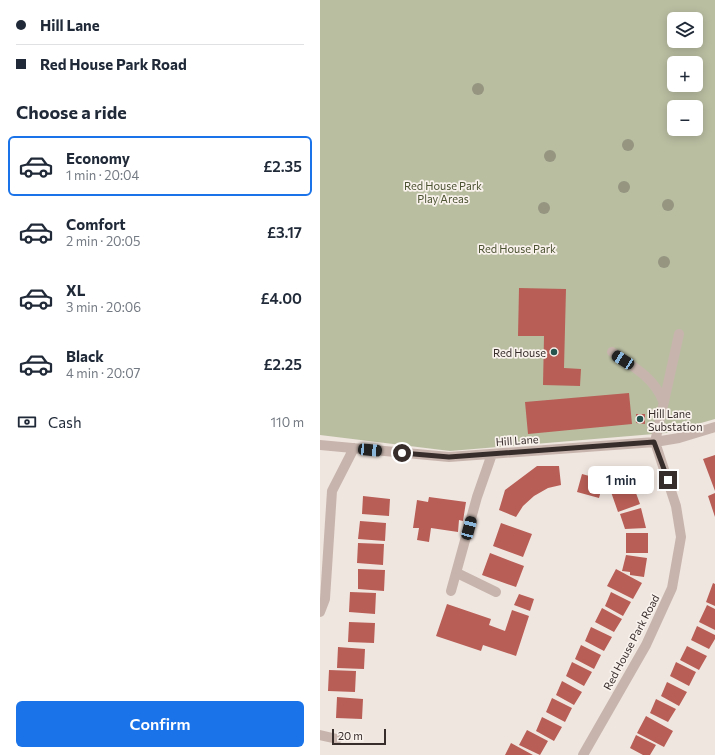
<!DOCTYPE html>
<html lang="en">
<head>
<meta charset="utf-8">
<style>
  :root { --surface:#fff; --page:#f6f6f7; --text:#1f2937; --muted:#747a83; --line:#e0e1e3; --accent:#1a73e8 }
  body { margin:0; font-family:Commissioner,sans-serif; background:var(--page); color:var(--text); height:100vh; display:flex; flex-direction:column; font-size:15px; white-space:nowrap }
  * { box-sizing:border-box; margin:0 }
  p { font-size:13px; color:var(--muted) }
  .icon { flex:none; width:22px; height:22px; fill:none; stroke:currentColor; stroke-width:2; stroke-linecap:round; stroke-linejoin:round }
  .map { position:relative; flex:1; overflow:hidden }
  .drawer { display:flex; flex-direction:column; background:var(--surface); width:320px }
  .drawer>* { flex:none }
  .hud { display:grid; align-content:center; height:88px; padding:0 16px; background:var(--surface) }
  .fabs { position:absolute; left:347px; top:12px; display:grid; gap:8px }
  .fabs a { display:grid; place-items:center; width:36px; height:36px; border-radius:6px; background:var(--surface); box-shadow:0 2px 10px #0003; font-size:20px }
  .scale { position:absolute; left:12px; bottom:10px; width:54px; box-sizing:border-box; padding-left:4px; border:2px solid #372d2b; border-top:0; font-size:11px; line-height:14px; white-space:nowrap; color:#372d2b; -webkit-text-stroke:3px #f8f1ec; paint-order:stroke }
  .end { position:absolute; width:18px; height:18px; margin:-9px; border:5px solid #372d2b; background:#fff; box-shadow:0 0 0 2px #fff }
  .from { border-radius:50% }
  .bubble { position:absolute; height:28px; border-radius:6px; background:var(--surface); box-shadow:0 2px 10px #0003; font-size:13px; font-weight:600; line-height:28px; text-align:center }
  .car { position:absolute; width:12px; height:24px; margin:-12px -6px; border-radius:5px; box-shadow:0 0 3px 1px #0007; background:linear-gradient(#222 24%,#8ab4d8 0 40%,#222 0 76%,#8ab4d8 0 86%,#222 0) }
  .hud b { display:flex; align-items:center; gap:14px; height:38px; font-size:15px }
  .hud b+b { border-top:1px solid var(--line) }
  .hud i { width:10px; height:10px; background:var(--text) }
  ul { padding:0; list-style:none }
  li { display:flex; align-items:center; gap:12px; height:60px; margin:0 8px 6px; padding:0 8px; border:2px solid transparent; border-radius:6px }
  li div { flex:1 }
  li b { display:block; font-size:15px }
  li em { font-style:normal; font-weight:600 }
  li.active { border-color:var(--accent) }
  li>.icon { width:36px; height:36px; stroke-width:1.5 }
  h2 { padding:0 16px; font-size:18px; line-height:48px }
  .pay { display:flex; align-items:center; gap:10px; height:44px; padding:0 16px; font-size:15px }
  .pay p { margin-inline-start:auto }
  .primary-button { display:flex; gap:8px; margin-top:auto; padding:8px 16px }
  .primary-button a { flex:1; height:46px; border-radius:6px; background:var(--accent); color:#fff; font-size:16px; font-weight:600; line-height:46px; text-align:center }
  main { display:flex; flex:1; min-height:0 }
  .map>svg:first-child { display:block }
  .green { fill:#b9bea1; fill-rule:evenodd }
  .building { fill:#b85e56 }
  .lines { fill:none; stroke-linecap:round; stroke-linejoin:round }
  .minor { stroke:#c7b5ad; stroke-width:10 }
  .tree { fill:#959580 }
  .route { stroke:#372d2b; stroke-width:5 }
  .poi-dot { fill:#25544f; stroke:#f8f1ec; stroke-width:1.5 }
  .labels { text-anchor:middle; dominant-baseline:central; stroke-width:3.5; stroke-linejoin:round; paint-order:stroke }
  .park-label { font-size:11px; fill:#4b5231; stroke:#f8f1ec }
  .poi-label { font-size:11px; fill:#372d2b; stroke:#f8f1ec; text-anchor:end }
  .street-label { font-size:11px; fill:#372d2b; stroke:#f8f1ec }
</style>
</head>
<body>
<main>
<section class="drawer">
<div class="hud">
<b><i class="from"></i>Hill Lane</b>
<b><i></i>Red House Park Road</b>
</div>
<h2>Choose a ride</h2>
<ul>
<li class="active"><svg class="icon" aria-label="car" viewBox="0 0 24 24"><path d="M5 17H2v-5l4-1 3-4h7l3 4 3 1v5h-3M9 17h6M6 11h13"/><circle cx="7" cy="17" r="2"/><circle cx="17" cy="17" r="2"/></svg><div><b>Economy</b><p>1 min · 20:04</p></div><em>£2.35</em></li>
<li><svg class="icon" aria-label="car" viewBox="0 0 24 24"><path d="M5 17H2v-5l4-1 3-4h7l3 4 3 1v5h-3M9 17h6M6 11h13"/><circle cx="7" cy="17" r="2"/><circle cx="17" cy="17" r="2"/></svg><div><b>Comfort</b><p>2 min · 20:05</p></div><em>£3.17</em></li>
<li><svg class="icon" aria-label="car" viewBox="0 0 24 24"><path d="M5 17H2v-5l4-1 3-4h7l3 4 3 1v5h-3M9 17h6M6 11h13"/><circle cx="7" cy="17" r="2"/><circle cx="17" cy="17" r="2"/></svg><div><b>XL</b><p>3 min · 20:06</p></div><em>£4.00</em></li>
<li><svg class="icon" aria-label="car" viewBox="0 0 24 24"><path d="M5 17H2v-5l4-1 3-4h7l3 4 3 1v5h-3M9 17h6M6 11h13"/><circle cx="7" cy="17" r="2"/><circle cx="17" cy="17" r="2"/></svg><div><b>Black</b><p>4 min · 20:07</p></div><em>£2.25</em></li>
</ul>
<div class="pay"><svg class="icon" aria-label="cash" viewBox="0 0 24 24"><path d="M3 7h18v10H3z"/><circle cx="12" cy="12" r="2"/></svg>Cash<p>110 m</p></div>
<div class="primary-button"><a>Confirm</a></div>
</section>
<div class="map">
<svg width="395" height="755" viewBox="0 0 395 755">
  <rect width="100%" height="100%" fill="#f0e6e0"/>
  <path class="green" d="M 0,0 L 395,0 L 395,419 L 346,433 L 130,451 L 0,435 ZM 354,19 L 376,19 L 376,41 L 354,41 ZM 354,63 L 376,63 L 376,85 L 354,85 ZM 354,107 L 376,107 L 376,129 L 354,129 Z"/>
  <path class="building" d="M 199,288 L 246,289 L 244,368 L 261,369 L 260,386 L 223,385 L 224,336 L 198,336 Z
    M 309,393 L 312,424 L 208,434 L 205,402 Z
    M 316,414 L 325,414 L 325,424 L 316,423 Z
    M 395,455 L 395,491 L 383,459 Z
    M 217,466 L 239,466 L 241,485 L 228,488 L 214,496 L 203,506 L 196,517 L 179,510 L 185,490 Z
    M 262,474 L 284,480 L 279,498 L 257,492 Z
    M 313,485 L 320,504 L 298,512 L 291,492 Z
    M 395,493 L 395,517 L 388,496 Z
    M 43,496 L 70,499 L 69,516 L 42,514 Z
    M 109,497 L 146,502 L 143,521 L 139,520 L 138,532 L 111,528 L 109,542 L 97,540 L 99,528 L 93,528 L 97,500 L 108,502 Z
    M 321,508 L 326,528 L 305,529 L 300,514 Z
    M 40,521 L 66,523 L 65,541 L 38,539 Z
    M 181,523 L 212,534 L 203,557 L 173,546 Z
    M 306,533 L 328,533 L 328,553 L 306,553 Z
    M 38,543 L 64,544 L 63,565 L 37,563 Z
    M 170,553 L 204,566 L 196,587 L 162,575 Z
    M 306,555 L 327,558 L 324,577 L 310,575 L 310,572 L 302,571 Z
    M 38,569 L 65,570 L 64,591 L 38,589 Z
    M 296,569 L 322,583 L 313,599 L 287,586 Z
    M 393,583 L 395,584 L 395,606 L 386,602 Z
    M 30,592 L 56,593 L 55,614 L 29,612 Z
    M 291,592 L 311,602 L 303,616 L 285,606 Z
    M 199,594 L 214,599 L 210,611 L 194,605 Z
    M 127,604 L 171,619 L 169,625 L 185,631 L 192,610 L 209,616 L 196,656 L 163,645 L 161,651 L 116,636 Z
    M 387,605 L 395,609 L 395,630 L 379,622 Z
    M 282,608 L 302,619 L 294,632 L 275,622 Z
    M 29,622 L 55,623 L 54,643 L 28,642 Z
    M 377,626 L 395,635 L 395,639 L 389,649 L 371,640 Z
    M 271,627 L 292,637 L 284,651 L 265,641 Z
    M 261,645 L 281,655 L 274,669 L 255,659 Z
    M 367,646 L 387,656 L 379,670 L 360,660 Z
    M 18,647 L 45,649 L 44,669 L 17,668 Z
    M 252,662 L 272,672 L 264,686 L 246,676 Z
    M 356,662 L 376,672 L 369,686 L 350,676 Z
    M 9,670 L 36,671 L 35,692 L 8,691 Z
    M 242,681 L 262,692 L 254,705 L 236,695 Z
    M 347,682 L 367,692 L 359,706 L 341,696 Z
    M 17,697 L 43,699 L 42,719 L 16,718 Z
    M 232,698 L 252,708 L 245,722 L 226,712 Z
    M 336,699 L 356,709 L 348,722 L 330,713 Z
    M 326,716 L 353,731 L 344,747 L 317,733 Z
    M 222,717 L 242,727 L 234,741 L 216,731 Z
    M 207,730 L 228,741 L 220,755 L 199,745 Z
    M 316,735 L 336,745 L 330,755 L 323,755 L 310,748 Z
    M 191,743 L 213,755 L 185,755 Z"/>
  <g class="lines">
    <path class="minor" d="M 292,352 C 312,366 334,377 343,401
      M 0,445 L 129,457 L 335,442 L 359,438 L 395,427
      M 137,573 L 176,592
      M 131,591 L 157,497 L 172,454
      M 0,612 L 5,599 L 12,491 L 34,448
      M 0,735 L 17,739
      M 263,755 L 326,645 L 352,588 L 361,537 L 356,506 L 335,442 L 359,334"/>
  </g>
  <g class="tree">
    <circle cx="158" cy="89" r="6"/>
    <circle cx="308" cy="145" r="6"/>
    <circle cx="230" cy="156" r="6"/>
    <circle cx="304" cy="187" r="6"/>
    <circle cx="348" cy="205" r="6"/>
    <circle cx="224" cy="208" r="6"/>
    <circle cx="344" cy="262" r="6"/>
  </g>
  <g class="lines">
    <path class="route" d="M 82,453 L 129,457 L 334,442 L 348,480"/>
  </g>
  <g class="poi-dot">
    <circle cx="234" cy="352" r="4"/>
    <circle cx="320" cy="419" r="4"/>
  </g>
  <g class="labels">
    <g class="park-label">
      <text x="123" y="185">Red House Park<tspan x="123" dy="13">Play Areas</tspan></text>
      <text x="197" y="248">Red House Park</text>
    </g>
    <g class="poi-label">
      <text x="226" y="352">Red House</text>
      <text x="328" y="413" text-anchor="start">Hill Lane<tspan x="328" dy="13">Substation</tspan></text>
    </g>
    <g class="street-label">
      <text transform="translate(197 440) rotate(-4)">Hill Lane</text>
      <text transform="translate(311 642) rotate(-62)">Red House Park Road</text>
    </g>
  </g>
</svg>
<div class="fabs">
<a><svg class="icon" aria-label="layers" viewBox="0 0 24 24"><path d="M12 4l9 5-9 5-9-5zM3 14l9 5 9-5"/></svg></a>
<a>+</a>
<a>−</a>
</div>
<div class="scale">20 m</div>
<i class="end from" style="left:82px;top:453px"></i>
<i class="end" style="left:348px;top:480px"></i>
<div class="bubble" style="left:268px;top:466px;width:66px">1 min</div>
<i class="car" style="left:303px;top:360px;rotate:303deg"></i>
<i class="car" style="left:50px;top:450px;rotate:95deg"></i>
<i class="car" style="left:149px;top:528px;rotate:15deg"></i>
</div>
</main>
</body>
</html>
